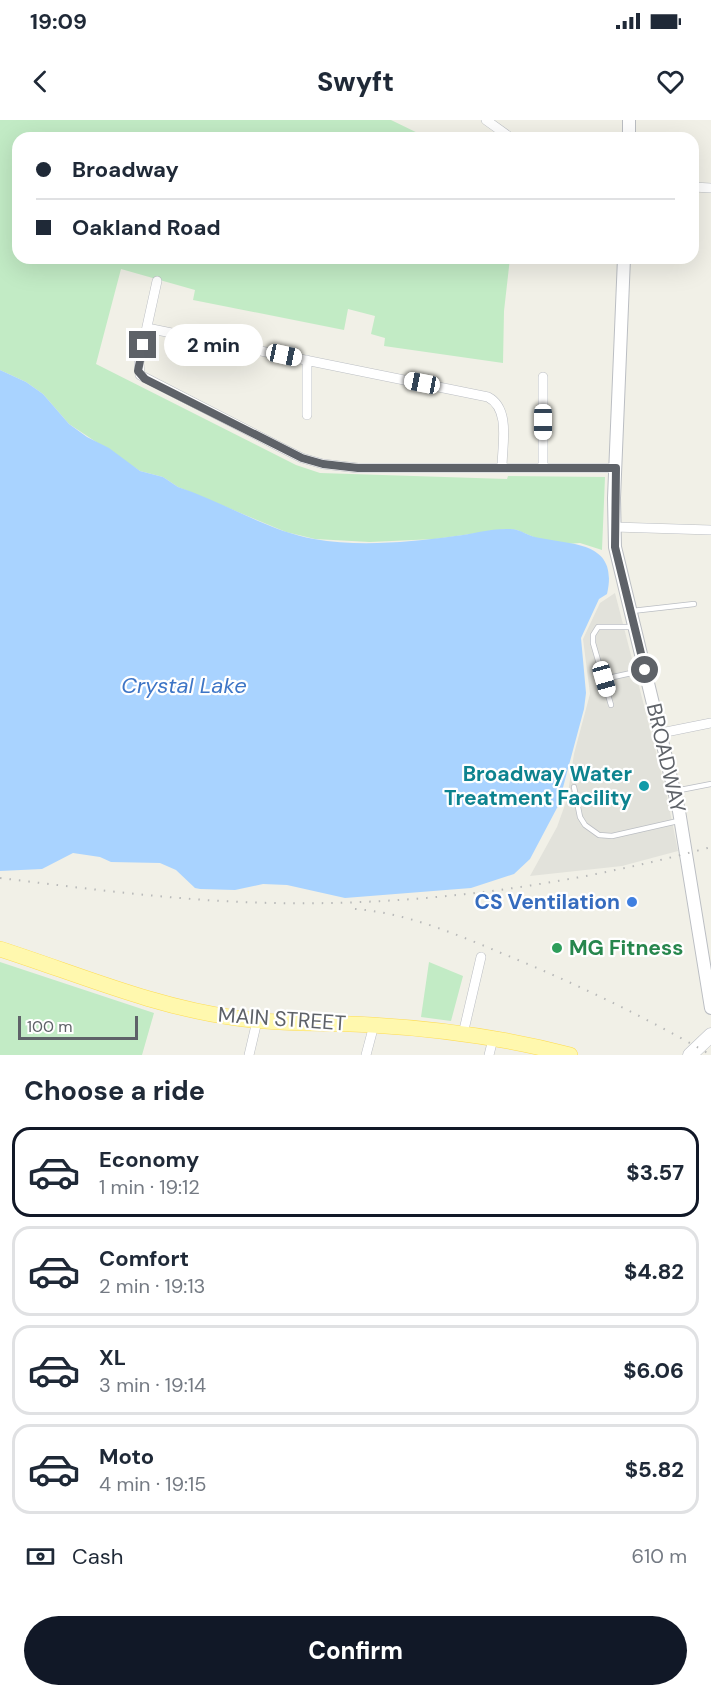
<!DOCTYPE html>
<html lang="en">
<head>
<meta charset="utf-8">
<style>
  :root { --surface:#fff; --page:#f6f6f7; --text:#1f2937; --muted:#747a83; --line:#e0e1e3; --accent:#111827 }
  body { margin:0; font-family:"DM Sans",sans-serif; background:var(--page); color:var(--text); height:100vh; display:flex; flex-direction:column; font-size:22px; white-space:nowrap }
  * { box-sizing:border-box; margin:0 }
  p { font-size:20px; color:var(--muted) }
  .icon { flex:none; width:33px; height:33px; fill:none; stroke:currentColor; stroke-width:2; stroke-linecap:round; stroke-linejoin:round }
  .map { position:relative; height:935px; overflow:hidden }
  .details { display:flex; flex-direction:column; background:var(--surface); flex:1 }
  .details>* { flex:none }
  .guide { position:absolute; left:12px; top:12px; width:687px; height:132px; border-radius:18px; box-shadow:0 6px 24px #0002; display:grid; align-content:center; height:132px; padding:0 24px; background:var(--surface) }
  .scale { position:absolute; left:18px; bottom:15px; width:120px; box-sizing:border-box; padding-left:6px; border:3px solid #5e6268; border-top:0; font-size:16px; line-height:21px; white-space:nowrap; color:#5e6268; -webkit-text-stroke:4px #fff; paint-order:stroke }
  .end { position:absolute; width:27px; height:27px; margin:-14px; border:8px solid #5e6268; background:#fff; box-shadow:0 0 0 3px #fff }
  .from { border-radius:50% }
  .bubble { position:absolute; height:42px; border-radius:21px; background:var(--surface); box-shadow:0 6px 24px #0002; font-size:20px; font-weight:800; line-height:42px; text-align:center }
  .car { position:absolute; width:18px; height:36px; margin:-18px -9px; border-radius:8px; box-shadow:0 0 4px 2px #0007; background:linear-gradient(#fff 24%,#345 0 40%,#fff 0 76%,#345 0 86%,#fff 0) }
  .guide b { display:flex; align-items:center; gap:21px; height:57px; font-size:22px }
  .guide b+b { border-top:2px solid var(--line) }
  .guide i { width:15px; height:15px; background:var(--text) }
  ul { padding:0; list-style:none }
  li { display:flex; align-items:center; gap:18px; height:90px; margin:0 12px 9px; padding:0 12px; border:3px solid var(--line); border-radius:18px }
  li div { flex:1 }
  li b { display:block; font-size:22px }
  li em { font-style:normal; font-weight:800 }
  li.active { border-color:var(--accent) }
  li>.icon { width:54px; height:54px; stroke-width:1.5 }
  h2 { padding:0 24px; font-size:27px; line-height:72px }
  .pay { display:flex; align-items:center; gap:15px; height:66px; padding:0 24px; font-size:22px }
  .pay p { margin-inline-start:auto }
  .action { display:flex; gap:12px; margin-top:auto; padding:12px 24px }
  .action a { flex:1; height:69px; border-radius:36px; background:var(--accent); color:#fff; font-size:24px; font-weight:800; line-height:69px; text-align:center }
  .status { display:flex; justify-content:space-between; align-items:center; height:42px; padding:0 30px; background:var(--surface); direction:ltr }
  .status svg { height:16px; fill:currentColor }
  header { display:flex; justify-content:space-between; align-items:center; height:78px; padding:0 24px; background:var(--surface); font-size:27px; font-weight:800 }
  .map>svg:first-child { display:block }
  .industrial { fill:#e2e2db }
  .green { fill:#c2ebc5 }
  .water { fill:#a9d3ff }
  .lines { fill:none; stroke-linecap:round; stroke-linejoin:round }
  .service-casing { stroke:#bbbec3; stroke-width:6 }
  .minor-casing { stroke:#bbbec3; stroke-width:10 }
  .tertiary-casing { stroke:#bbbec3; stroke-width:14 }
  .secondary-casing { stroke:#bcbfc5; stroke-width:15 }
  .primary-casing { stroke:#fedc53; stroke-width:16 }
  .service { stroke:#fff; stroke-width:4.5 }
  .minor { stroke:#fff; stroke-width:9 }
  .tertiary { stroke:#fff; stroke-width:12 }
  .secondary { stroke:#fff; stroke-width:14 }
  .primary { stroke:#fff8ae; stroke-width:15 }
  .rail { stroke:#b8b9b9; stroke-width:2; stroke-dasharray:1.5 8; stroke-linecap:butt }
  .route { stroke:#5e6268; stroke-width:8 }
  .culture-dot { fill:#0f9aa8; stroke:#fff; stroke-width:2 }
  .shop-dot { fill:#3f7fe0; stroke:#fff; stroke-width:2 }
  .leisure-dot { fill:#2e9e5b; stroke:#fff; stroke-width:2 }
  .labels { text-anchor:middle; dominant-baseline:central; stroke-width:4.5; stroke-linejoin:round; paint-order:stroke }
  .street-label { font-size:21px; fill:#5e6268; stroke:#fff }
  .culture-label { font-size:21px; font-weight:bold; fill:#0d838f; stroke:#fff; text-anchor:end }
  .shop-label { font-size:21px; font-weight:bold; fill:#366cbe; stroke:#fff; text-anchor:end }
  .leisure-label { font-size:21px; font-weight:bold; fill:#27864d; stroke:#fff; text-anchor:start }
  .water-label { font-size:22px; font-style:italic; fill:#3d75c6; stroke:#fff }
</style>
</head>
<body>
<div class="status"><b>19:09</b><svg viewBox="0 0 49 12"><path d="M0 12V9h3v3zM5 12V6h3v6zM10 12V3h3v9zM15 12V0h3v12zM26 1h20v11H26zM47 4h2v5h-2z"/></svg></div>
<header><svg class="icon" aria-label="back" viewBox="0 0 24 24"><path d="M15 5l-7 7 7 7"/></svg>Swyft<svg class="icon" aria-label="heart" viewBox="0 0 24 24"><path d="M12 20l-8-8c-3-5 5-10 8-4 3-6 11-1 8 4z"/></svg></header>
<div class="map">
<svg width="711" height="935" viewBox="0 0 711 935">
  <rect width="100%" height="100%" fill="#f1f0e7"/>
  <path class="industrial" d="M 615,473 L 665,667 L 678,731 L 622,746 L 530,756 L 557,707 L 567,679 L 574,634 L 590,574 L 583,519 L 600,483 Z"/>
  <path class="green" d="M 0,0 L 391,0 L 428,18 L 18,18 L 18,138 L 510,138 L 504,191 L 503,243 L 384,226 L 385,218 L 371,214 L 375,196 L 348,189 L 344,210 L 193,180 L 195,170 L 121,149 L 96,244 L 296,345 L 320,353 L 507,359 L 508,356 L 605,357 L 602,430 L 580,423 L 566,424 L 536,418 L 517,410 L 507,409 L 435,419 L 370,422 L 315,419 L 286,412 L 178,367 L 163,357 L 140,351 L 69,304 L 43,274 L 26,262 L 0,250 Z
    M 0,842 L 154,893 L 142,935 L 0,935 Z
    M 429,842 L 463,856 L 451,901 L 421,897 Z"/>
  <path class="water" d="M 0,250 L 26,262 L 43,274 L 69,304 L 87,317 L 109,328 L 140,351 L 163,357 L 178,367 C 224,382 266,410 314,419 C 360,427 410,422 455,416 C 473,414 492,408 510,409 C 521,409 529,417 540,418 C 574,425 619,422 607,474 L 599,479 L 581,518 L 586,573 L 584,589 L 558,686 L 530,739 L 514,754 L 471,768 L 345,778 L 287,765 L 263,764 L 235,770 L 200,769 L 195,768 L 176,750 L 160,743 L 111,742 L 100,737 L 73,733 L 42,749 L 0,751 Z"/>
  <g class="lines">
    <defs>
      <path id="service" d="M 632,491 L 694,484
        M 604,559 L 645,550
        M 611,585 L 593,523 L 593,515 L 598,507 L 633,507
        M 574,667 L 580,697 L 585,705 L 599,715 L 612,716 L 678,701
        M 675,671 L 711,664"/>
      <path id="minor" d="M 486,0 L 511,18
        M 693,67 L 711,68
        M 157,161 L 139,243 L 140,255 L 278,326 L 302,338 L 323,344 L 358,348 L 616,348
        M 147,208 L 488,277 C 511,289 502,325 502,348
        M 307,240 L 307,295
        M 543,348 L 543,257
        M 614,407 L 711,410
        M 661,613 L 711,603
        M 463,914 L 481,837
        M 249,935 L 257,901
        M 366,935 L 374,905
        M 489,935 L 493,919"/>
      <path id="tertiary" d="M 629,18 L 629,0
        M 624,138 L 614,378 L 615,427 L 679,691 L 711,888"/>
      <path id="secondary" d="M 690,935 L 711,915"/>
      <path id="primary" d="M 0,829 C 78,854 154,887 236,898 C 281,905 327,902 372,905 C 439,909 506,918 570,935"/>
    </defs>
    <use href="#service" class="service-casing"/>
    <use href="#minor" class="minor-casing"/>
    <use href="#tertiary" class="tertiary-casing"/>
    <use href="#secondary" class="secondary-casing"/>
    <use href="#primary" class="primary-casing"/>
    <use href="#service" class="service"/>
    <use href="#minor" class="minor"/>
    <use href="#tertiary" class="tertiary"/>
    <use href="#secondary" class="secondary"/>
    <use href="#primary" class="primary"/>
    <path class="rail" d="M 0,758 C 90,769 180,781 271,783 C 420,786 568,766 711,727
      M 355,789 C 408,793 458,815 506,835 C 577,864 645,897 711,935"/>
  </g>
  <g class="lines">
    <path class="route" d="M 143,225 L 138,251 L 145,259 L 302,338 L 323,344 L 358,348 L 616,348 L 615,427 L 645,550"/>
  </g>
  <circle class="culture-dot" cx="644" cy="666" r="6"/>
  <circle class="shop-dot" cx="632" cy="782" r="6"/>
  <circle class="leisure-dot" cx="557" cy="828" r="6"/>
  <g class="labels">
    <g class="street-label">
      <text transform="translate(666 638) rotate(77)">BROADWAY</text>
      <text transform="translate(282 899) rotate(4)">MAIN STREET</text>
    </g>
    <g class="culture-label">
      <text x="632" y="654">Broadway Water<tspan x="632" dy="24">Treatment Facility</tspan></text>
    </g>
    <g class="shop-label">
      <text x="620" y="782">CS Ventilation</text>
    </g>
    <g class="leisure-label">
      <text x="569" y="828">MG Fitness</text>
    </g>
    <g class="water-label">
      <text x="184" y="565">Crystal Lake</text>
    </g>
  </g>
</svg>
<div class="scale">100 m</div>
<i class="end from" style="left:645px;top:550px"></i>
<i class="end" style="left:143px;top:225px"></i>
<div class="bubble" style="left:164px;top:204px;width:99px">2 min</div>
<i class="car" style="left:284px;top:235px;rotate:102deg"></i>
<i class="car" style="left:422px;top:263px;rotate:281deg"></i>
<i class="car" style="left:543px;top:302px;rotate:180deg"></i>
<i class="car" style="left:604px;top:559px;rotate:164deg"></i>
<div class="guide">
<b><i class="from"></i>Broadway</b>
<b><i></i>Oakland Road</b>
</div>
</div>
<section class="details">
<h2>Choose a ride</h2>
<ul>
<li class="active"><svg class="icon" aria-label="car" viewBox="0 0 24 24"><path d="M5 17H2v-5l4-1 3-4h7l3 4 3 1v5h-3M9 17h6M6 11h13"/><circle cx="7" cy="17" r="2"/><circle cx="17" cy="17" r="2"/></svg><div><b>Economy</b><p>1 min · 19:12</p></div><em>$3.57</em></li>
<li><svg class="icon" aria-label="car" viewBox="0 0 24 24"><path d="M5 17H2v-5l4-1 3-4h7l3 4 3 1v5h-3M9 17h6M6 11h13"/><circle cx="7" cy="17" r="2"/><circle cx="17" cy="17" r="2"/></svg><div><b>Comfort</b><p>2 min · 19:13</p></div><em>$4.82</em></li>
<li><svg class="icon" aria-label="car" viewBox="0 0 24 24"><path d="M5 17H2v-5l4-1 3-4h7l3 4 3 1v5h-3M9 17h6M6 11h13"/><circle cx="7" cy="17" r="2"/><circle cx="17" cy="17" r="2"/></svg><div><b>XL</b><p>3 min · 19:14</p></div><em>$6.06</em></li>
<li><svg class="icon" aria-label="car" viewBox="0 0 24 24"><path d="M5 17H2v-5l4-1 3-4h7l3 4 3 1v5h-3M9 17h6M6 11h13"/><circle cx="7" cy="17" r="2"/><circle cx="17" cy="17" r="2"/></svg><div><b>Moto</b><p>4 min · 19:15</p></div><em>$5.82</em></li>
</ul>
<div class="pay"><svg class="icon" aria-label="cash" viewBox="0 0 24 24"><path d="M3 7h18v10H3z"/><circle cx="12" cy="12" r="2"/></svg>Cash<p>610 m</p></div>
<div class="action"><a>Confirm</a></div>
</section>
</body>
</html>
